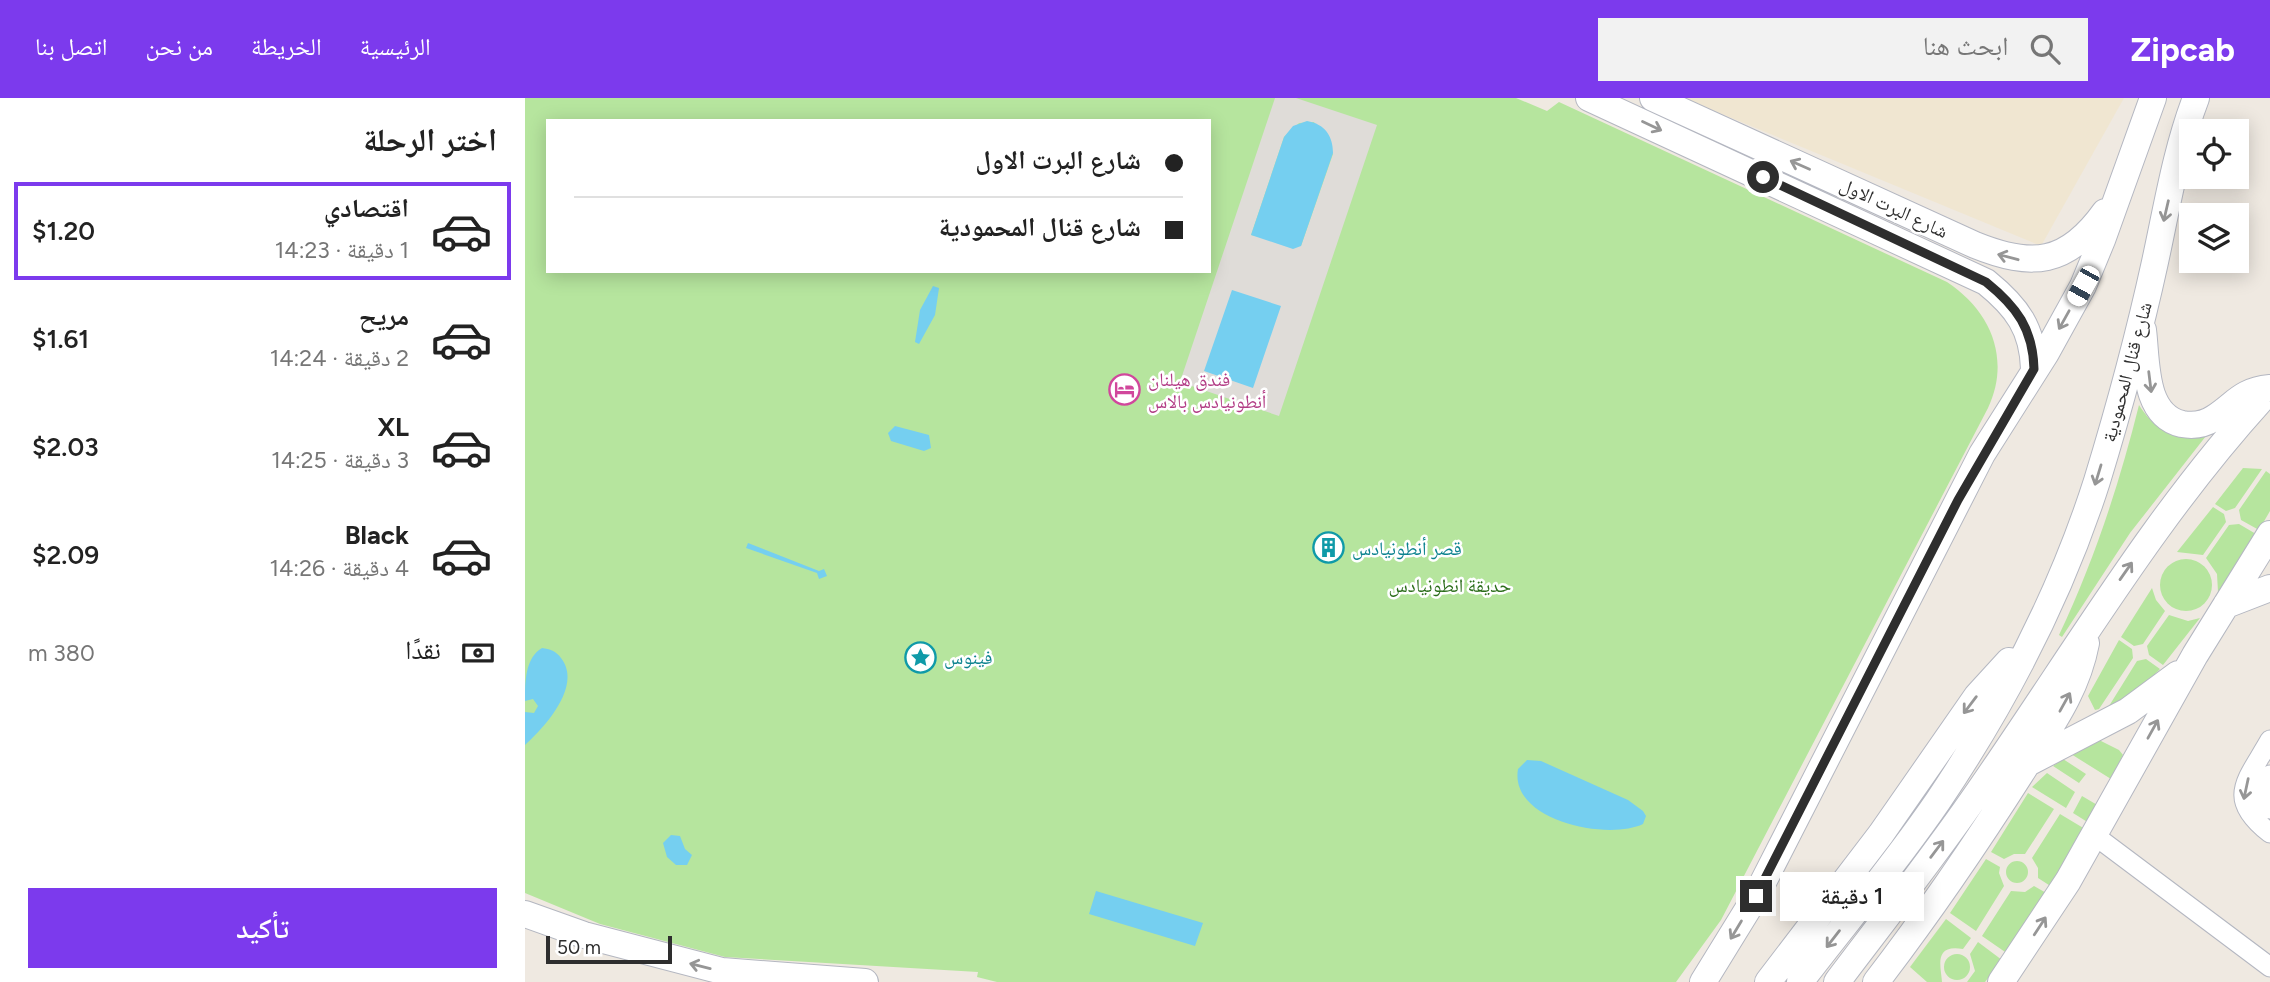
<!DOCTYPE html>
<html lang="ar">
<head>
<meta charset="utf-8">
<style>
  :root { --surface:#fff; --page:#f2f2f2; --text:#222; --muted:#767676; --line:#e0e0e0; --accent:#7c3aed }
  body { margin:0; font-family:Figtree,"Noto Naskh Arabic",sans-serif; background:var(--page); color:var(--text); direction:rtl; height:100vh; display:flex; flex-direction:column; font-size:26px; white-space:nowrap }
  * { box-sizing:border-box; margin:0 }
  p { font-size:23px; color:var(--muted) }
  .icon { flex:none; width:38px; height:38px; fill:none; stroke:currentColor; stroke-width:2; stroke-linecap:round; stroke-linejoin:round }
  .map { position:relative; flex:1; overflow:hidden; direction:ltr }
  .details { display:flex; flex-direction:column; background:var(--surface); width:525px }
  .details>* { flex:none }
  .top-card { position:absolute; left:21px; top:21px; width:665px; height:154px; border-radius:0px; box-shadow:0 4px 18px #0003; direction:rtl; display:grid; align-content:center; height:154px; padding:0 28px; background:var(--surface) }
  .buttons { position:absolute; left:1654px; top:21px; display:grid; gap:14px }
  .buttons a { display:grid; place-items:center; width:70px; height:70px; border-radius:0px; background:var(--surface); box-shadow:0 4px 18px #0003; font-size:35px }
  .scale { position:absolute; left:21px; bottom:18px; width:126px; box-sizing:border-box; padding-left:7px; border:4px solid #2e2e2e; border-top:0; font-size:19px; line-height:24px; white-space:nowrap; color:#2e2e2e; -webkit-text-stroke:5px #fff; paint-order:stroke }
  .end { position:absolute; width:32px; height:32px; margin:-16px; border:9px solid #2e2e2e; background:#fff; box-shadow:0 0 0 4px #fff }
  .from { border-radius:50% }
  .bubble { position:absolute; height:49px; border-radius:0px; background:var(--surface); box-shadow:0 4px 18px #0003; font-size:23px; font-weight:600; line-height:49px; text-align:center; direction:rtl }
  .car { position:absolute; width:21px; height:42px; margin:-21px -10px; border-radius:9px; box-shadow:0 0 5px 2px #0007; background:linear-gradient(#fff 24%,#345 0 40%,#fff 0 76%,#345 0 86%,#fff 0) }
  .top-card b { display:flex; align-items:center; gap:24px; height:66px; font-size:26px }
  .top-card b+b { border-top:2px solid var(--line) }
  .top-card i { width:18px; height:18px; background:var(--text) }
  ul { padding:0; list-style:none }
  li { display:flex; align-items:center; gap:21px; height:98px; margin:0 14px 10px; padding:0 14px; border:4px solid transparent; border-radius:0px }
  li div { flex:1 }
  li b { display:block; font-size:26px }
  li em { font-style:normal; font-weight:600 }
  li.on { border-color:var(--accent) }
  li>.icon { width:63px; height:63px; stroke-width:1.5 }
  h2 { padding:0 28px; font-size:32px; line-height:84px }
  .pay { display:flex; align-items:center; gap:18px; height:77px; padding:0 28px; font-size:26px }
  .pay p { margin-inline-start:auto }
  .primary-button { display:flex; gap:14px; margin-top:auto; padding:14px 28px }
  .primary-button a { flex:1; height:80px; border-radius:0px; background:var(--accent); color:#fff; font-size:28px; font-weight:600; line-height:80px; text-align:center }
  header { display:flex; align-items:center; gap:42px; box-sizing:border-box; height:98px; padding:0 35px; background:var(--accent); color:#fff }
  header strong { font-size:33px }
  nav { display:flex; gap:38px; margin-inline-start:auto; font-size:24px }
  .search { width:490px; height:63px; background:var(--page); display:flex; align-items:center; gap:18px; box-sizing:border-box; padding:0 24px; border-radius:0px; color:var(--muted); font-size:26px }
  main { display:flex; flex:1; min-height:0 }
  .map>svg:first-child { display:block }
  .education { fill:#f0e6d1 }
  .green { fill:#b6e59e; fill-rule:evenodd }
  .plaza { fill:#dfdcd8; fill-rule:evenodd }
  .water { fill:#75cff0 }
  .lines { fill:none; stroke-linecap:round; stroke-linejoin:round }
  .street-casing { stroke:#b4b7c1; stroke-width:21 }
  .secondary-casing { stroke:#b4b7c1; stroke-width:28 }
  .street { stroke:#fff; stroke-width:19 }
  .secondary { stroke:#fff; stroke-width:26 }
  .oneway { stroke:#969696 }
  .route { stroke:#2e2e2e; stroke-width:9 }
  .labels { text-anchor:middle; dominant-baseline:central; stroke-width:5; stroke-linejoin:round; paint-order:stroke }
  .street-label { font-size:19px; fill:#2e2e2e; stroke:#fff }
  .hotel-label { font-size:19px; fill:#b23c85; stroke:#fff; text-anchor:start }
  .culture-label { font-size:19px; fill:#0d838f; stroke:#fff; text-anchor:start }
  .park-label { font-size:19px; fill:#2c6e1b; stroke:#fff }
</style>
</head>
<body>
<header>
<strong>Zipcab</strong>
<div class="search"><svg class="icon" aria-label="search" viewBox="0 0 24 24"><circle cx="10" cy="10" r="6"/><path d="M15 15l6 6"/></svg>ابحث هنا</div>
<nav><a>الرئيسية</a><a>الخريطة</a><a>من نحن</a><a>اتصل بنا</a></nav>
</header>
<main>
<div class="map">
<svg width="1745" height="884" viewBox="0 0 1745 884">
  <rect width="100%" height="100%" fill="#efe9e1"/>
  <path class="education" d="M 1158,0 L 1599,0 L 1516,148 Z"/>
  <path class="green" d="M 0,0 L 991,0 L 1022,13 L 1034,4 L 1422,184 C 1466,213 1486,261 1463,310 L 1196,822 L 1151,884 L 472,884 L 452,879 L 453,874 L 200,859 L 75,826 L 0,795 ZM 23,23 L 684,23 L 684,173 L 23,173 Z
    M 1614,307 C 1629,331 1652,345 1681,338 L 1605,435 L 1537,539 L 1534,537 C 1569,463 1594,387 1614,307 Z
    M 1718,370 L 1737,371 L 1710,410 L 1701,413 L 1690,406 Z
    M 1741,373 L 1745,376 L 1745,413 L 1734,432 L 1716,422 L 1714,412 Z
    M 1688,409 L 1699,416 L 1701,424 L 1678,457 L 1652,454 Z
    M 1714,426 L 1731,436 L 1693,494 L 1692,476 L 1681,460 L 1704,427 Z
    M1635 487a26 26 0 1 1 52 0a26 26 0 1 1-52 0Z
    M 1627,490 L 1631,502 L 1640,513 L 1618,546 L 1609,548 L 1596,539 Z
    M 1644,517 L 1663,523 L 1675,520 L 1638,567 L 1624,557 L 1622,548 Z
    M 1594,542 L 1607,551 L 1608,560 L 1574,611 L 1570,612 L 1563,598 Z
    M 1621,561 L 1635,571 L 1616,591 L 1584,608 L 1612,563 Z
    M 1574,642 L 1594,652 L 1598,657 L 1586,681 L 1546,656 Z
    M 1538,661 L 1561,676 L 1554,685 L 1528,668 Z
    M 1522,675 L 1550,694 L 1541,710 L 1507,689 Z
    M 1503,695 L 1529,711 L 1500,756 L 1489,756 L 1479,761 L 1466,754 Z
    M 1557,698 L 1574,708 L 1564,725 L 1548,715 Z
    M 1535,716 L 1560,731 L 1527,789 L 1513,780 L 1513,770 L 1507,760 Z
    M 1461,761 L 1475,769 L 1474,775 L 1479,788 L 1451,833 L 1425,815 Z
    M1481 774a11 11 0 1 1 22 0a11 11 0 1 1-22 0Z
    M 1509,788 L 1523,796 L 1483,856 L 1457,838 L 1486,793 L 1500,794 Z
    M 1421,821 L 1446,840 L 1438,851 C 1408,846 1416,868 1417,884 L 1402,884 L 1385,869 Z
    M 1453,844 L 1477,862 L 1460,884 L 1442,884 L 1450,873 L 1445,856 Z
    M1419 869a13 13 0 1 1 26 0a13 13 0 1 1-26 0Z"/>
  <path class="plaza" d="M 750,0 L 771,0 L 852,27 L 754,318 L 655,284 ZM 789,24 L 808,56 L 776,148 L 726,137 L 759,39 L 774,25 Z"/>
  <path class="water" d="M 782,23 C 800,26 808,38 808,55 L 776,148 L 768,151 L 726,137 L 759,39 L 768,28 Z
    M 408,188 L 414,190 L 410,217 L 394,246 L 390,244 L 395,212 Z
    M 707,192 L 756,208 L 728,290 L 679,273 Z
    M 370,328 L 404,337 L 406,350 L 399,353 L 366,343 L 363,335 Z
    M 223,445 L 294,473 L 299,471 L 302,478 L 294,481 L 292,475 L 221,450 Z
    M 17,550 C 25,551 31,553 36,560 C 58,588 19,630 0,647 L 0,614 L 9,615 L 13,608 L 8,601 L 0,603 C 0,584 0,560 17,550 Z
    M 1002,662 L 1016,663 L 1103,702 L 1118,713 L 1121,718 L 1118,726 C 1083,743 984,723 993,671 Z
    M 146,737 L 155,738 L 160,751 L 167,757 L 162,767 L 151,767 L 142,759 L 138,745 Z
    M 571,793 L 678,825 L 670,848 L 564,816 Z"/>
  <g class="lines">
    <defs>
      <path id="street" d="M 1745,642 C 1722,683 1700,700 1745,735
        M 1745,677 C 1738,689 1732,701 1745,711
        M 1569,737 L 1745,869"/>
      <path id="secondary" d="M 1064,0 L 1461,184 C 1492,209 1508,231 1509,271
        M 1128,0 L 1450,147 C 1507,170 1542,167 1580,114
        M 1618,232 C 1622,263 1618,317 1657,326 C 1668,328 1680,326 1689,320 C 1711,306 1715,293 1745,290
        M 1701,507 L 1745,490
        M 1503,665 L 1603,613 L 1653,576
        M 0,816 L 59,837 L 197,873 L 340,884
        M 1178,884 L 1231,798 L 1457,356 L 1521,255 L 1558,188 L 1577,142 L 1628,0
        M 1243,884 L 1356,736 L 1452,598 L 1484,563
        M 1275,884 C 1321,824 1370,766 1413,703 C 1479,605 1536,496 1572,383 C 1594,311 1614,237 1630,164 C 1642,109 1651,52 1671,0
        M 1312,884 C 1355,827 1399,771 1440,713 C 1540,572 1626,420 1745,292
        M 1351,884 C 1404,815 1453,743 1500,669 C 1525,629 1552,593 1561,545
        M 1476,884 L 1543,783 L 1670,557 L 1745,436"/>
    </defs>
    <use href="#street" class="street-casing"/>
    <use href="#secondary" class="secondary-casing"/>
    <use href="#street" class="street"/>
    <use href="#secondary" class="secondary"/>
  </g>
  <defs><path id="oneway-shaft" d="M-6 0H5M1.5-3L5.5 0L1.5 3" fill="none" stroke-width="1.6" stroke-linecap="round" stroke-linejoin="round" transform="scale(1.75)"/></defs>
  <g class="oneway">
    <use href="#oneway-shaft" transform="translate(1127 28) rotate(25)"/>
    <use href="#oneway-shaft" transform="translate(1275 67) rotate(-156)"/>
    <use href="#oneway-shaft" transform="translate(1641 113) rotate(103)"/>
    <use href="#oneway-shaft" transform="translate(1483 159) rotate(-165)"/>
    <use href="#oneway-shaft" transform="translate(1539 222) rotate(119)"/>
    <use href="#oneway-shaft" transform="translate(1625 284) rotate(83)"/>
    <use href="#oneway-shaft" transform="translate(1573 377) rotate(107)"/>
    <use href="#oneway-shaft" transform="translate(1601 473) rotate(-55)"/>
    <use href="#oneway-shaft" transform="translate(1540 604) rotate(-61)"/>
    <use href="#oneway-shaft" transform="translate(1445 607) rotate(127)"/>
    <use href="#oneway-shaft" transform="translate(1628 631) rotate(-61)"/>
    <use href="#oneway-shaft" transform="translate(1721 691) rotate(102)"/>
    <use href="#oneway-shaft" transform="translate(1412 751) rotate(-53)"/>
    <use href="#oneway-shaft" transform="translate(1515 828) rotate(-57)"/>
    <use href="#oneway-shaft" transform="translate(1211 832) rotate(121)"/>
    <use href="#oneway-shaft" transform="translate(1308 841) rotate(128)"/>
    <use href="#oneway-shaft" transform="translate(175 868) rotate(-166)"/>
  </g>
  <g class="lines">
    <path class="route" d="M 1231,798 L 1433,402 L 1509,271 C 1508,231 1492,209 1461,184 L 1238,79"/>
  </g>
  <defs>
    <symbol id="hotel-ring" viewBox="-11 -11 22 22"><circle r="9.5" fill="#fff" stroke="#d1479c" stroke-width="1.5"/><path d="M-6-4.5h1.5V1H6V5H4.5V3h-9V5H-6ZM-4 0a1.8 1.8 0 1 1 3.6 0ZM.5 0V-2.5h3Q6-2.5 6 0Z" fill="#d1479c"/></symbol>
    <symbol id="building-ring" viewBox="-11 -11 22 22"><circle r="9.5" fill="#fff" stroke="#0f9aa8" stroke-width="1.5"/><path d="M-4-6H4V6H1V3H-1V6H-4ZM-2.5-4.3h1.7v1.8h-1.7ZM.8-4.3h1.7v1.8H.8ZM-2.5-1h1.7V.8h-1.7ZM.8-1h1.7V.8H.8Z" fill="#0f9aa8"/></symbol>
    <symbol id="sight-ring" viewBox="-11 -11 22 22"><circle r="9.5" fill="#fff" stroke="#0f9aa8" stroke-width="1.5"/><path d="M0-6L1.8-2.2L6-1.7L2.9 1.2L3.7 5.4L0 3.3L-3.7 5.4L-2.9 1.2L-6-1.7L-1.8-2.2Z" fill="#0f9aa8"/></symbol>
  </defs>
  <g fill-rule="evenodd">
    <use href="#hotel-ring" x="582" y="274" width="35" height="35"/>
    <use href="#building-ring" x="786" y="432" width="35" height="35"/>
    <use href="#sight-ring" x="378" y="542" width="35" height="35"/>
  </g>
  <g class="labels">
    <g class="street-label">
      <text transform="translate(1369 110) rotate(25)">شارع البرت الاول</text>
      <text transform="translate(1602 274) rotate(-75)">شارع قنال المحمودية</text>
    </g>
    <g class="hotel-label">
      <text x="623" y="281">فندق هيلنان<tspan x="623" dy="22">أنطونيادس بالاس</tspan></text>
    </g>
    <g class="culture-label">
      <text x="827" y="450">قصر أنطونيادس</text>
      <text x="419" y="559">فينوس</text>
    </g>
    <g class="park-label">
      <text x="925" y="487">حديقة انطونيادس</text>
    </g>
  </g>
</svg>
<div class="buttons">
<a><svg class="icon" aria-label="locate" viewBox="0 0 24 24"><circle cx="12" cy="12" r="6"/><path d="M12 2v4M12 18v4M2 12h4M18 12h4"/></svg></a>
<a><svg class="icon" aria-label="layers" viewBox="0 0 24 24"><path d="M12 4l9 5-9 5-9-5zM3 14l9 5 9-5"/></svg></a>
</div>
<div class="scale">50 m</div>
<i class="end from" style="left:1238px;top:79px"></i>
<i class="end" style="left:1231px;top:798px"></i>
<div class="bubble" style="left:1255px;top:774px;width:144px">1 دقيقة</div>
<i class="car" style="left:1558px;top:188px;rotate:209deg"></i>
<div class="top-card">
<b><i class="from"></i>شارع البرت الاول</b>
<b><i></i>شارع قنال المحمودية</b>
</div>
</div>
<section class="details">
<h2>اختر الرحلة</h2>
<ul>
<li class="on"><svg class="icon" aria-label="car" viewBox="0 0 24 24"><path d="M5 17H2v-5l4-1 3-4h7l3 4 3 1v5h-3M9 17h6M6 11h13"/><circle cx="7" cy="17" r="2"/><circle cx="17" cy="17" r="2"/></svg><div><b>اقتصادي</b><p>1 دقيقة · 14:23</p></div><em>$1.20</em></li>
<li><svg class="icon" aria-label="car" viewBox="0 0 24 24"><path d="M5 17H2v-5l4-1 3-4h7l3 4 3 1v5h-3M9 17h6M6 11h13"/><circle cx="7" cy="17" r="2"/><circle cx="17" cy="17" r="2"/></svg><div><b>مريح</b><p>2 دقيقة · 14:24</p></div><em>$1.61</em></li>
<li><svg class="icon" aria-label="car" viewBox="0 0 24 24"><path d="M5 17H2v-5l4-1 3-4h7l3 4 3 1v5h-3M9 17h6M6 11h13"/><circle cx="7" cy="17" r="2"/><circle cx="17" cy="17" r="2"/></svg><div><b>XL</b><p>3 دقيقة · 14:25</p></div><em>$2.03</em></li>
<li><svg class="icon" aria-label="car" viewBox="0 0 24 24"><path d="M5 17H2v-5l4-1 3-4h7l3 4 3 1v5h-3M9 17h6M6 11h13"/><circle cx="7" cy="17" r="2"/><circle cx="17" cy="17" r="2"/></svg><div><b>Black</b><p>4 دقيقة · 14:26</p></div><em>$2.09</em></li>
</ul>
<div class="pay"><svg class="icon" aria-label="cash" viewBox="0 0 24 24"><path d="M3 7h18v10H3z"/><circle cx="12" cy="12" r="2"/></svg>نقدًا<p>380 m</p></div>
<div class="primary-button"><a>تأكيد</a></div>
</section>
</main>
</body>
</html>
